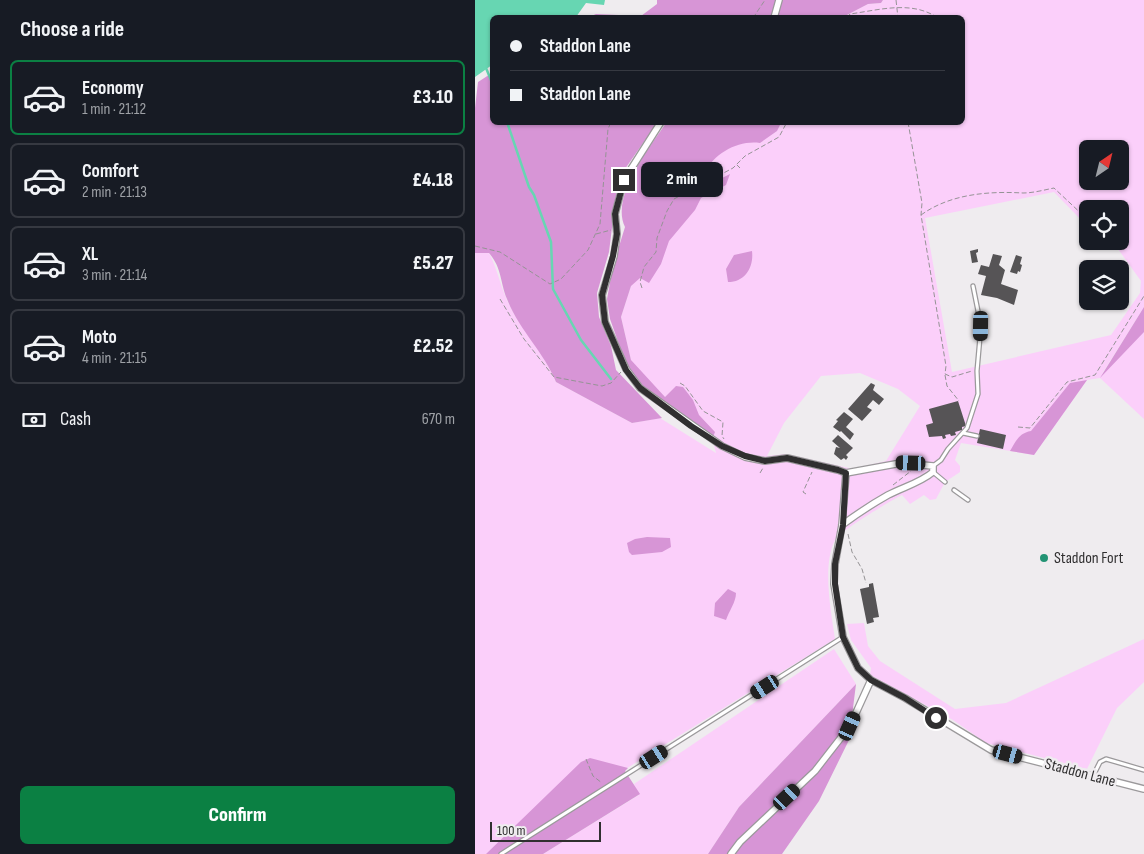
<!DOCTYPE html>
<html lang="en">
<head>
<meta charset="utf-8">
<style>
  :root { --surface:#171b24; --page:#20242c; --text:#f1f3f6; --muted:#9ea1a6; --line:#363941; --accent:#0b8043 }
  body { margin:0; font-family:"Sofia Sans Condensed",sans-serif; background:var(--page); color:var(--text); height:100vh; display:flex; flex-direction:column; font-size:19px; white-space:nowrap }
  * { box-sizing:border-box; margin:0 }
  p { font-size:16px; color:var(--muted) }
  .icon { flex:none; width:28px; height:28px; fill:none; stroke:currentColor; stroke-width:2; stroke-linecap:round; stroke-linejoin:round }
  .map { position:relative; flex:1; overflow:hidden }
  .side { display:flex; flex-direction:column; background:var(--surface); width:475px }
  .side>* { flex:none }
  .banner { position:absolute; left:15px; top:15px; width:475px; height:110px; border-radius:8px; box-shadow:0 1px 4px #0004; display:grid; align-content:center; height:110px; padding:0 20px; background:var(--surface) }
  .needle { width:32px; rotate:35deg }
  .controls { position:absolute; left:604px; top:140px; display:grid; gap:10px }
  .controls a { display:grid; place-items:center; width:50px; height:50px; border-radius:8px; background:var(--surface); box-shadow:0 1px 4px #0004; font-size:25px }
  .scale { position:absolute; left:15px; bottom:12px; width:111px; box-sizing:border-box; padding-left:5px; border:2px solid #302f30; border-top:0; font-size:14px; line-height:18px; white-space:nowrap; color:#302f30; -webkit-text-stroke:4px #efecef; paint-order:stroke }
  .end { position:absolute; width:22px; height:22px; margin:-11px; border:6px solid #302f30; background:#fff; box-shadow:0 0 0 2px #fff }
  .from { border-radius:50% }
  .bubble { position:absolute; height:35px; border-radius:8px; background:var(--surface); box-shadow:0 1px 4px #0004; font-size:16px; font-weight:800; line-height:35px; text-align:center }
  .car { position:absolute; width:15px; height:30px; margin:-15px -8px; border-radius:6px; box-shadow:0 0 4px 1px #0007; background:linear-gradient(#222 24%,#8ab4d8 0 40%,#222 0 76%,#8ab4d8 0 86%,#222 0) }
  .banner b { display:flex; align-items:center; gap:18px; height:48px; font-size:19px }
  .banner b+b { border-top:1px solid var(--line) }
  .banner i { width:12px; height:12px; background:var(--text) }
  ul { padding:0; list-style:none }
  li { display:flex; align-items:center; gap:15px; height:75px; margin:0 10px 8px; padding:0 10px; border:2px solid var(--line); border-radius:8px }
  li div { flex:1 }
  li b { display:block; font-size:19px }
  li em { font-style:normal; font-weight:800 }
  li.selected { border-color:var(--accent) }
  li>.icon { width:45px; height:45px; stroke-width:1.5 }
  h2 { padding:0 20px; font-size:22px; line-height:60px }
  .pay { display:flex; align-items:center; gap:12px; height:55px; padding:0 20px; font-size:19px }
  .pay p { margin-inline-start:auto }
  .primary-button { display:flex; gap:10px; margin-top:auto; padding:10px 20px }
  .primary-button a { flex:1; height:58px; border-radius:8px; background:var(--accent); color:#fff; font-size:20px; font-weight:800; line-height:58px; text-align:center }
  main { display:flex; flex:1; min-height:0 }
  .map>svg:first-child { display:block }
  .green { fill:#fbcffa; fill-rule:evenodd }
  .forest { fill:#d795d6 }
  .water { fill:#67d6b2 }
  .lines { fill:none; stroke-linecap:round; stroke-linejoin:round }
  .stream { stroke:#67d6b2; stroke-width:2.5 }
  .building { fill:#565456 }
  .service-casing { stroke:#9b999b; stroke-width:5.5 }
  .minor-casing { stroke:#9b999b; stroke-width:8 }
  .path { stroke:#959395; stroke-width:1; stroke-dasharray:5 2.5; stroke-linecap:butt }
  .service { stroke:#fff; stroke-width:3 }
  .minor { stroke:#fff; stroke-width:5.5 }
  .route { stroke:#302f30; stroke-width:6 }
  .poi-dot { fill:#239374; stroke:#efecef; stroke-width:2 }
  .labels { text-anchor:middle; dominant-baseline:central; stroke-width:5; stroke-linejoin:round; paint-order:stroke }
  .poi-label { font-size:16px; fill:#302f30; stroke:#efecef; text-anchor:start }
  .street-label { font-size:16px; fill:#302f30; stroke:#efecef }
</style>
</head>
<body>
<main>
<section class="side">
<h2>Choose a ride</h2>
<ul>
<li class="selected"><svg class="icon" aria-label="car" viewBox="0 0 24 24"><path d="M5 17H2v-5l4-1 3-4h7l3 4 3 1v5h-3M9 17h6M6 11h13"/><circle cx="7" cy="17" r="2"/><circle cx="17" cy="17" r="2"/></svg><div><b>Economy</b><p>1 min · 21:12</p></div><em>£3.10</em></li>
<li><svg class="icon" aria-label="car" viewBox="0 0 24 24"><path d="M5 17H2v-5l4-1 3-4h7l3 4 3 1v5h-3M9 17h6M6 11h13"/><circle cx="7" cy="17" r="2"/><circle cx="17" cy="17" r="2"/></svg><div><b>Comfort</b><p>2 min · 21:13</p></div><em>£4.18</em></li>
<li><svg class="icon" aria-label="car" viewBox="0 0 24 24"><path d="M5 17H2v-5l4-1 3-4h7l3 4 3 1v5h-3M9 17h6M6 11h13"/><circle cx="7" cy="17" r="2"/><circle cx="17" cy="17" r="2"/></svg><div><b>XL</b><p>3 min · 21:14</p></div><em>£5.27</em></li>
<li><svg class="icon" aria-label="car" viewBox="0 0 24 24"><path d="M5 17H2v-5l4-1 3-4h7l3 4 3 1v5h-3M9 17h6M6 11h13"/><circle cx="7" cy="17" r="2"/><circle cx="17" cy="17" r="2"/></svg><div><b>Moto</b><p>4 min · 21:15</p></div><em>£2.52</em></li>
</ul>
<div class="pay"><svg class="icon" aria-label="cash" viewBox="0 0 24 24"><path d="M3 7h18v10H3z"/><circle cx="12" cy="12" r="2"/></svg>Cash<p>670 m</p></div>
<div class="primary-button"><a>Confirm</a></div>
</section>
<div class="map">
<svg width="669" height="854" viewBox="0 0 669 854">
  <rect width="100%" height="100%" fill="#efecef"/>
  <path class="green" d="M 408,0 L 669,0 L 669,307 L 627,374 L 669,330 L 669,419 L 625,378 L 612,380 L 559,455 L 486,443 L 480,460 L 485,466 L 485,472 L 470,482 L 461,499 L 455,500 L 449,495 L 435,504 L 427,495 C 415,501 365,531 360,540 C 347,565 356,612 360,639 L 149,770 L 24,854 L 0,854 L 0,251 L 14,253 C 22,268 25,284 32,300 C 45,329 70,353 81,382 L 157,423 L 185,418 L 241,453 L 237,437 L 186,404 L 156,360 L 146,317 L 156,286 L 221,123 L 488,122 L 488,18 L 368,17 L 393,4 L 406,3 ZM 612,149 L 645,149 L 645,181 L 612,181 ZM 579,192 L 612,226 L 612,209 L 645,209 L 645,241 L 628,241 L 633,247 L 643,249 L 666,281 L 665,293 L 636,335 L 477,372 L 450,218 ZM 385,373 L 423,389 L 445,406 L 411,461 L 378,469 L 311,454 L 292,456 L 309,423 L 346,376 Z
    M 389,623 L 393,646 L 405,661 L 480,709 L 531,703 L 669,639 L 669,682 L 642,708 L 612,769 L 511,743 L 478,720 L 395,675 L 396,668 L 376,640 L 372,624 Z
    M 359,649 L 381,684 L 264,807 L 233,854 L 68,854 L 164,795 L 159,784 Z"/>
  <path class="forest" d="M 182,0 L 301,0 L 296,17 L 114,17 L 121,14 L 166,16 L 182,4 Z
    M 307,0 L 408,0 L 406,3 L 393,4 L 368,17 L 303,17 Z
    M 17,73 L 18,122 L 182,123 L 143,179 L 134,252 L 122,293 L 124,317 L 136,346 L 141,370 L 187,418 L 157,423 L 81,382 C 69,352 44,330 32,299 C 25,282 27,268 14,253 L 0,253 L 0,108 L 3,82 Z
    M 191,123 L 306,123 L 302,131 L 285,143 C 263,140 240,153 229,173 L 231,181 L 241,181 L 255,174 L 251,185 L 226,198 L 220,210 L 194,241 L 186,264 L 174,283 L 165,278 L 156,286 L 146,317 L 156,360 L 190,397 L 201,386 L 208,387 L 218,400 L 224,415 L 240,432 L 238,437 L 166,386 L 152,367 L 135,319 L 132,299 L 138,266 L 150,227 C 135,197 175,147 191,123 Z
    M 277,251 C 279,267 270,282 253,282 L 251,269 L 259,255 Z
    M 669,307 L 669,332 L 625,378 Z
    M 612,380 L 559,455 L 535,451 C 541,441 544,433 556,431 L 595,383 Z
    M 172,537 L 195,538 L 196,547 L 187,552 L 157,555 L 154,552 L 152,543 L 160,539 Z
    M 253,589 L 261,593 C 261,602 254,611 251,620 L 239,616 L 240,603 Z
    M 381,684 L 374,740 L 344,801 L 307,854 L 233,854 L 264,807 Z
    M 115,758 L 153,768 L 150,771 L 165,794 L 68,854 L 11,854 L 106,762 Z"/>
  <path class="water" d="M 0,0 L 130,0 L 129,5 L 111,3 L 101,17 L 96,17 L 94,15 L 89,18 L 18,18 L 17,65 L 0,77 Z"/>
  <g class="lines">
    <path class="stream" d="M 11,68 L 18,85
      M 32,122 L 54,187 L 59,195 L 76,242 L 78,289 L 106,340 L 136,379"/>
  </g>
  <path class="building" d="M 503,249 L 503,252 L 501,253 L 503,262 L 497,263 L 495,251 Z
    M 518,254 L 527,256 L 524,265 L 530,270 L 526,284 L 543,290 L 539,305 L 522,298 L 506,295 L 511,276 L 503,274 L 506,265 L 514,267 Z
    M 541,255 L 547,257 L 545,264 L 547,265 L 545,272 L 543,271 L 542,274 L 535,272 Z
    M 396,383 L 400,385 L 398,390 L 409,399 L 404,405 L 398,400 L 392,407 L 397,410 L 387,421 L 373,409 Z
    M 483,401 L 491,426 L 487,427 L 487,430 L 480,432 L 481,435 L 476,436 L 475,434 L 470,435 L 471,438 L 468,439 L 467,436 L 454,437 L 451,425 L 458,423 L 454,409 Z
    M 369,412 L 378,419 L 371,427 L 379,434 L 375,440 L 366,431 L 365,432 L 358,427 L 363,421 L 361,420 Z
    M 505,429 L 531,435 L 528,449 L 502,443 Z
    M 363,435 L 378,448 L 371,455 L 373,457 L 371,460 L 369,458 L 366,460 L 359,454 L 361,447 L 365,448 L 357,441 Z
    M 398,583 L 404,617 L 398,618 L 399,622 L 392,624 L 385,589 L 394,587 L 394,584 Z"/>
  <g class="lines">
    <defs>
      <path id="service" d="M 488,433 L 502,436
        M 458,466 L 466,460 L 473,449 L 492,428 L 503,394 L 502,371 L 506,326 L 498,286
        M 458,472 L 470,482
        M 479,490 L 493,500
        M 618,776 L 625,762 L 631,759 L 669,770
        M 26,854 L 368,637"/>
      <path id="minor" d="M 299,18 L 304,0
        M 186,122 L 149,180 L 140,214 L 142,234 L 139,256 L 127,295 L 130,322 L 151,369 L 165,388 L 247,446 L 270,457 L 290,461 L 312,458 L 363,470 L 371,473 L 367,525 L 360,564 L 359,584 L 368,637 L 383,668 L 396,680 L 430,698 L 516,750 L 669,789
        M 367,525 C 382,514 397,504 413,495 C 428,487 445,483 458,472 L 458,466 L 426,463 L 371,473
        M 256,854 L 265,842 L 340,771 L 375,726 L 396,680"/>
    </defs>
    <use href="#service" class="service-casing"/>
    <use href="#minor" class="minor-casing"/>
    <path class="path" d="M 421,0 L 423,18
      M 278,18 L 290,0
      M 372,18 L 375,14 C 404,10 437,0 463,18
      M 433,122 L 447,203 L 446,215 L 471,366 L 470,374 L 477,377 L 497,371
      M 262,165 L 265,168
      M 446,215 C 475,194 513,191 548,193 C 558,193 569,190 579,188 L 612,219
      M 121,234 L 136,230
      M 635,241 L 642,243
      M 0,246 L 25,252 L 75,284 L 86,279 L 113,250 L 125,224 L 133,129 L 136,122
      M 167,288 L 165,282 L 169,267 L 181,252 L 182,238 L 192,211 L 199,199 L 210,193 L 222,179 L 241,177 L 258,168 L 270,156 L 304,137 L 312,122
      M 25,299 L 49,339 L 79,377 L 127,386 L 136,383 L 146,372
      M 470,375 L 472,386 L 484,401
      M 205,383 L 210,386 L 228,411 L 248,422 L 247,436 L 249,439
      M 543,427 L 555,428 L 592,382 L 620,375 L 669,296
      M 285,473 L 288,468
      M 418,485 L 436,471
      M 331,494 L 328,492 L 337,472
      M 373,534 L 377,552 L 387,569 L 391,583
      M 111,759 L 118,776 L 127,783"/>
    <use href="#service" class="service"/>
    <use href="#minor" class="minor"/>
  </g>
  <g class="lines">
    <path class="route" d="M 149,180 L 140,214 L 142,234 L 138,256 L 127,295 L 130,322 L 151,370 L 165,388 L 216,426 L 247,446 L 270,456 L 290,461 L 312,458 L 363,470 L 371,473 L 368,525 L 360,564 L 360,584 L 368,637 L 383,668 L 396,680 L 430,698 L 461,718"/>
  </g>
  <circle class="poi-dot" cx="569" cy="558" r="5"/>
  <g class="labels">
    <g class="poi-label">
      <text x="579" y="558">Staddon Fort</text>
    </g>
    <g class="street-label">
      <text transform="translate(605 773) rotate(15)">Staddon Lane</text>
    </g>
  </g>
</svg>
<div class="controls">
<a><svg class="needle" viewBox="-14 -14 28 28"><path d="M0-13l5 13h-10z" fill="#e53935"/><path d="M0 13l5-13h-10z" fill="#9ea1a6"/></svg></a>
<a><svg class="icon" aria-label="locate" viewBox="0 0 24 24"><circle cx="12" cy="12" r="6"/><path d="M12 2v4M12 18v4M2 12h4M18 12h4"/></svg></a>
<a><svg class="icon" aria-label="layers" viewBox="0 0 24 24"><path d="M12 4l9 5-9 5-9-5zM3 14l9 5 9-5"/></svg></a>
</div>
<div class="scale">100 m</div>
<i class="end from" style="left:461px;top:718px"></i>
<i class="end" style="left:149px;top:180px"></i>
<div class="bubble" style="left:166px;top:162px;width:82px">2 min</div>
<i class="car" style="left:506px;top:326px;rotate:181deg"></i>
<i class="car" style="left:436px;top:463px;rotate:272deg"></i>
<i class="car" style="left:290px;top:687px;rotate:238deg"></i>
<i class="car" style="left:375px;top:726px;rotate:24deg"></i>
<i class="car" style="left:533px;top:754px;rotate:105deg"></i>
<i class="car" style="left:179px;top:757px;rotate:58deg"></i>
<i class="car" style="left:312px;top:797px;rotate:47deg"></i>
<div class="banner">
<b><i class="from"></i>Staddon Lane</b>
<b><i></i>Staddon Lane</b>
</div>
</div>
</main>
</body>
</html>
